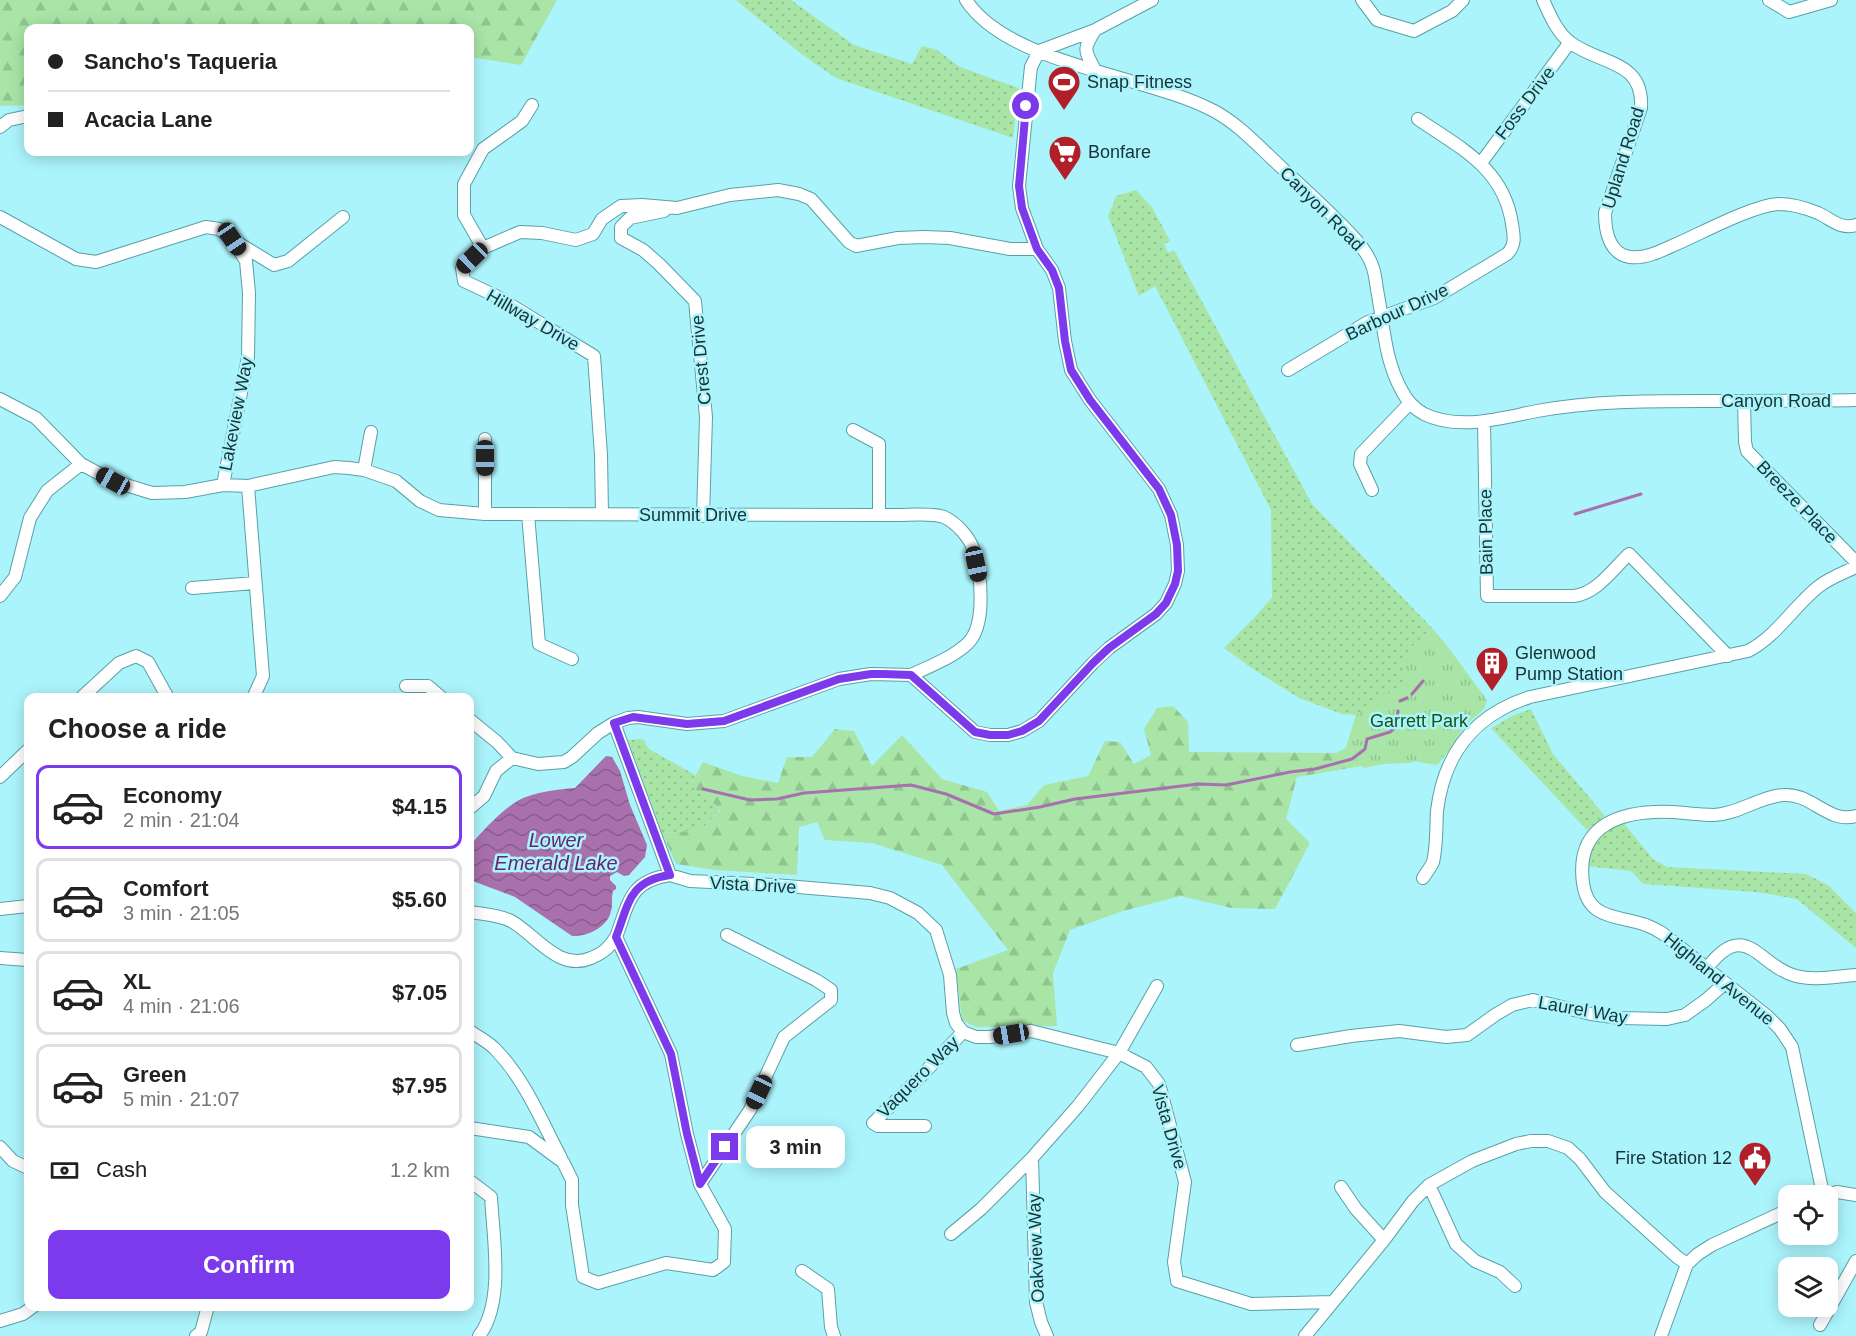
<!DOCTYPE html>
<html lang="en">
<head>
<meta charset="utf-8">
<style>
  :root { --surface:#fff; --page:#f6f6f6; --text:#222; --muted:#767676; --line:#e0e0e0; --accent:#7c3aed }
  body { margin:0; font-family:Helvetica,sans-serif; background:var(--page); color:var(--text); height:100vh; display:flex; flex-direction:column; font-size:22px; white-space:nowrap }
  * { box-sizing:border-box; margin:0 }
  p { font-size:20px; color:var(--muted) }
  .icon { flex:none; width:33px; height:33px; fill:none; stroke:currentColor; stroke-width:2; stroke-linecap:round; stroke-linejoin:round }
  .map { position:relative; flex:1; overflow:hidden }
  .details { position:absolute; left:24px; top:693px; width:450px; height:618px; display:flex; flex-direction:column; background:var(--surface); border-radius:12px; box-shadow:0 3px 15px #0003 }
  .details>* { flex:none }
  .top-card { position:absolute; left:24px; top:24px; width:450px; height:132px; border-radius:12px; box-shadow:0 3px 15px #0003; display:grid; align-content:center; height:132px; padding:0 24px; background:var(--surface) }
  .tools { position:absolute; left:1778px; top:1185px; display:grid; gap:12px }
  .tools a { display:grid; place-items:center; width:60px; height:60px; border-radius:12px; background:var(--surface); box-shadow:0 3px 15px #0003; font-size:30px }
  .end { position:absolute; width:27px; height:27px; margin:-14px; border:8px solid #7c3aed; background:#fff; box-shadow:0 0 0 3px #fff }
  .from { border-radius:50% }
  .bubble { position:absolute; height:42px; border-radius:12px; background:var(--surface); box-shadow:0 3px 15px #0003; font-size:20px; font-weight:600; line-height:42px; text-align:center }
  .car { position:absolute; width:18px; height:36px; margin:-18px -9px; border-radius:8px; box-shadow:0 0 4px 2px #0007; background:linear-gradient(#222 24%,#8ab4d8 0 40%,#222 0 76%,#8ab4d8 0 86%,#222 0) }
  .top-card b { display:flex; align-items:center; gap:21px; height:57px; font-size:22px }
  .top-card b+b { border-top:2px solid var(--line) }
  .top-card i { width:15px; height:15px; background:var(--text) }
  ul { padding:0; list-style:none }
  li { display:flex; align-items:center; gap:18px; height:84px; margin:0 12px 9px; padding:0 12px; border:3px solid var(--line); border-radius:12px }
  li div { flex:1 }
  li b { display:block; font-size:22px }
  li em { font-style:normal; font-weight:600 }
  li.current { border-color:var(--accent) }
  li>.icon { width:54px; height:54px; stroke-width:1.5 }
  h2 { padding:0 24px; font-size:27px; line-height:72px }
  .pay { display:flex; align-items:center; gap:15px; height:66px; padding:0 24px; font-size:22px }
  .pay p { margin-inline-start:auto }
  .button { display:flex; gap:12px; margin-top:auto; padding:12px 24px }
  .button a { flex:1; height:69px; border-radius:12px; background:var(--accent); color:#fff; font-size:24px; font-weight:600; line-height:69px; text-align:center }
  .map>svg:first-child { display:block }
  .grass { fill:url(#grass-dots) }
  .forest { fill:url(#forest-firs) }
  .park { fill:url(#park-tufts) }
  .water { fill:url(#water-waves) }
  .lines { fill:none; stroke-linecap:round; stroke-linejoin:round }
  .stream { stroke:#a870ad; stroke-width:3 }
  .minor-casing { stroke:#59a0a7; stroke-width:14 }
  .minor { stroke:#fff; stroke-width:12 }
  .route { stroke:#7c3aed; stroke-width:8 }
  .labels { text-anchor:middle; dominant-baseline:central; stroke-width:5; stroke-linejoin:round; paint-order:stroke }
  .poi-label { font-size:18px; fill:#153336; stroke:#acf4fc; text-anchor:start }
  .street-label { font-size:18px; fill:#153336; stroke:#acf4fc }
  .park-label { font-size:18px; fill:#15551a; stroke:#acf4fc }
  .water-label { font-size:20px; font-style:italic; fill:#692470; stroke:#acf4fc }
</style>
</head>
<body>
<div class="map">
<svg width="1856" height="1336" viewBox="0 0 1856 1336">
  <defs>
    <pattern id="grass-dots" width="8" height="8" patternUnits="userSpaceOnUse" patternTransform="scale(1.5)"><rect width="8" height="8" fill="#a8e5a7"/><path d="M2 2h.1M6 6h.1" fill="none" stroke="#90c590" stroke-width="1.8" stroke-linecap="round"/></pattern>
    <pattern id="forest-firs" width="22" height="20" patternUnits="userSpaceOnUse" patternTransform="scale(1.5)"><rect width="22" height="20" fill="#a8e5a7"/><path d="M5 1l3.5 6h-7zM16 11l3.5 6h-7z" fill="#90c590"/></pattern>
    <pattern id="park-tufts" width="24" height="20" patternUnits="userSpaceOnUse" patternTransform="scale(1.5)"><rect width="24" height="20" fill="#a8e5a7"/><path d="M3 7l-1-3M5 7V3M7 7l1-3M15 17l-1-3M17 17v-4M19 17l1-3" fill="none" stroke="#90c590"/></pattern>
    <pattern id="water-waves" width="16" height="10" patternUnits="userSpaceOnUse" patternTransform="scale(1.5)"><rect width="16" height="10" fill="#a870ad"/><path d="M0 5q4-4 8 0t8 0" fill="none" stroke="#885d8e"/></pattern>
  </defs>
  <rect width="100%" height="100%" fill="#acf4fc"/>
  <path class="grass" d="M 736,0 L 791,0 L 854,45 L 912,64 L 922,46 L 937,50 L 960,67 L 1019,88 L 1013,138 L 836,78 L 800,53 Z
    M 1136,190 L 1152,207 L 1170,241 L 1164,244 L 1168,253 L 1174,250 L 1312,504 L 1432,628 L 1411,648 L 1407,682 L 1356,715 L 1342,714 L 1299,698 L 1250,667 L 1224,648 L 1255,617 L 1272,597 L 1271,510 L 1155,286 L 1139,296 L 1108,216 L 1116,196 Z
    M 1531,709 L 1553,754 L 1605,816 L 1587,830 L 1491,728 L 1514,715 Z
    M 643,739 L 649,749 L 695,775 L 690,785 L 721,808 L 701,830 L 662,833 L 628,740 Z
    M 1621,820 L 1653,859 L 1667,867 L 1806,874 L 1828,885 L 1856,913 L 1856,948 L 1797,899 L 1756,892 L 1643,884 L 1631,871 L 1586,866 L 1596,837 Z"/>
  <path class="forest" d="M 0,0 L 557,0 L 521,65 L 470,57 L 470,28 L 28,28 L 28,105 L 0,106 Z
    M 1173,706 L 1188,722 L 1189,752 L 1335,753 L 1346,748 L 1356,715 L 1419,744 L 1412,763 L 1374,764 L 1297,777 L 1286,819 L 1310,843 L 1275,909 L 1231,908 L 1181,896 L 1123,911 L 1070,930 L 1053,973 L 1057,1026 L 976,1027 L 962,1020 L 956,969 L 1008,950 L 942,865 L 872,843 L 825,840 L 817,822 L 799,827 L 797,875 L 715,870 L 676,864 L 662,833 L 701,830 L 721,809 L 690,785 L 703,762 L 742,776 L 778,783 L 787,757 L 812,757 L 835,729 L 854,731 L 872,766 L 902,735 L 942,779 L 987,792 L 999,811 L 1027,805 L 1044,785 L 1088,776 L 1105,741 L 1120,742 L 1134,764 L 1151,755 L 1144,729 L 1157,708 Z"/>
  <path class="park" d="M 1432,628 L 1445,643 L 1487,700 C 1485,712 1477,714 1469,722 C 1457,735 1450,752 1437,765 L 1405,760 L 1364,768 L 1346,748 L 1356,715 L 1406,682 L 1403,663 L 1411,648 Z"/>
  <path class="water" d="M 606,756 L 612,757 L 620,771 L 630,805 L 647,845 L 645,857 L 629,875 L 624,876 L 617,872 L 610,876 L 610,880 L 616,886 L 616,889 L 613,891 C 611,898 613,904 611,911 C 608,927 587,937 572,936 L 515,897 L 470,880 L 470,845 C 485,829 500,811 519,800 C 534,792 559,789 575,788 Z"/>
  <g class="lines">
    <path class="stream" d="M 1575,514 L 1641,494
      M 1412,694 L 1423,681
      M 1400,701 L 1407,698
      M 703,789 L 750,800 L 777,799 L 804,793 L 911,785 L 946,794 L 994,814 L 1040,807 L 1075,799 L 1198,784 L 1226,785 L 1290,772 L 1315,769 L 1352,759 L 1365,749 L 1367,739 L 1390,732 L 1396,727 L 1398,711"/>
    <defs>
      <path id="minor" d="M 966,0 C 1008,65 1147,75 1214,111 C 1240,125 1259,147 1281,167 C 1306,191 1333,214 1356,240 C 1363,248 1370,258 1373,268 C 1376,277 1376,286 1378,295 C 1384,328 1385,361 1402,391 C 1407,401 1413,408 1424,414 C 1459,431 1501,418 1537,411 C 1592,401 1646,401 1702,401 C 1753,401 1805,401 1856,400
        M 1362,0 L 1377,20 L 1414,31 L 1452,11 L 1463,0
        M 1543,0 C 1550,15 1557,33 1571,43 C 1601,65 1644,60 1641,108 L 1605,213 C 1605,230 1609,254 1630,257 C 1645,259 1661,251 1674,245 C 1700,234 1751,206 1778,204 C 1791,204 1806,208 1818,213 C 1831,219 1841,230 1856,225
        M 1769,0 L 1789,12 L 1831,0
        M 1095,70 C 1084,49 1083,50 1095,30
        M 0,127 L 9,120 L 28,116
        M 1481,163 L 1570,42
        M 664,211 L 630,218 L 621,227 L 621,238 L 643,250 L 659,264 L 695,301 L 706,417 L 703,516
        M 0,217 L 76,259 L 96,262 L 206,227 L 219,229 L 232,239 L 246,261 L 249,293 L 248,357 L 223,485
        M 235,241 L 274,265 L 288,261 L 343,217
        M 483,248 L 464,215 L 464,184 L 483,149 L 522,121 L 532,105
        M 1288,370 L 1368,322 L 1434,298 L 1507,254 C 1516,245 1514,236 1512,224 C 1504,168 1460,148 1418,119
        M 0,399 L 36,418 L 81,464 L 113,481 L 152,493 L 185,492 L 223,485 L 248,486 L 334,467 L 349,468 L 364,470 L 396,481 L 420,501 L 439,510 L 485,514 L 898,515 C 910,515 933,513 944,517 C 957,523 970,538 974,551 C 981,574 987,626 967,644 C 952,658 930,666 911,675
        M 1744,401 L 1745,442 L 1747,451 L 1856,562
        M 1484,421 L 1487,596 L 1574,596 C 1597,593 1612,570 1629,554 L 1728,656
        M 853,430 L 879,444 L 879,515
        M 485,439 L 485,514
        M 364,470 L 371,432
        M 248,486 L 263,676 L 253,698
        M 1372,490 L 1360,464 L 1361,454 L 1409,404
        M 528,514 L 539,644 L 572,659
        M 602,514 L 601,455 L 594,356 L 496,296 L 464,281 L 462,268 L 483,248 L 520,232 L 542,233 L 576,240 L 593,234 L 602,219 L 621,206 L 642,205 L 677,208 L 730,195 L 778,190 L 799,194 L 811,199 L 849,242 L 856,246 L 898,238 L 924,237 L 950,238 L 1010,249 L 1037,249
        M 192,588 L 255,583
        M 0,596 L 15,577 L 30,518 L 47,491 L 81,464
        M 406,686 L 428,686 L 442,698
        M 81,698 L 119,663 L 136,656 L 148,662 L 168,698
        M 470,720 L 497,742 L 512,758
        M 0,777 L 28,750
        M 470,808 L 484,796 L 496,771 L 512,758 L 538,764 L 564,762 L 572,757 L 598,733 L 614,723 L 628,718 L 638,717 L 687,724 L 724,721 L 839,679 L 871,674 L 911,675 L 975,732 L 990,735 L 1008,735 L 1022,731 L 1039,721 L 1093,663 L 1109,648 L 1156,614 L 1166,603 L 1175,584 L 1178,571 L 1177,545 L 1171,515 L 1159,489 L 1090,400 L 1071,370 L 1065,341 L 1059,288 L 1052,270 L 1037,249 L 1022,208 L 1019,186 L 1030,76 L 1031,67 L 1039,51 L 1095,30 L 1152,0
        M 670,875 L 690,881 L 774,885 L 870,893 L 890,898 L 918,913 L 936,930 L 950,975 L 953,1013 L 956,1023 L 963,1032 L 976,1037 L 990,1037 L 1031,1031 L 1119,1053 L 1146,1067 L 1159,1084 L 1185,1182 L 1174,1262 L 1177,1281 L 1251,1304 L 1333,1302 L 1384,1240 L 1413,1201 L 1429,1185 L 1472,1161 L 1516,1144 L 1531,1141 L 1548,1141 L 1568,1148 L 1580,1159 L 1605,1192 L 1677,1257 L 1687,1264
        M 1423,878 C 1426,873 1431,867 1433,862 C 1437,846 1436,827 1437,811 C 1444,753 1474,715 1530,697 L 1748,651 C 1777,636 1793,607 1818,587 C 1829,578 1843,573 1856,567
        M 0,909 L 28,906
        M 470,912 C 482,914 500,915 511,921 C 536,935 559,972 591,958 C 603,953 609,948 616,937
        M 0,958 L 28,960
        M 1707,968 C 1746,917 1758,966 1796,976 C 1815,981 1837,976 1856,975
        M 470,1031 C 478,1037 489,1042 496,1050 C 525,1080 542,1122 561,1158
        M 1297,1045 L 1351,1036 L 1399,1031 L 1446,1037 L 1467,1035 L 1495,1015 L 1512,1005 L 1533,1000 L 1591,1014 L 1620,1018 L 1667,1019 L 1685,1015 L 1706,1000 L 1725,983
        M 925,1126 L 878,1126 L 873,1123 L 922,1075 L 963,1032
        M 470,1128 L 529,1137 L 563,1162 L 572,1180 L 572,1205 L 583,1277 L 598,1283 L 666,1263 L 713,1270 L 724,1262 L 725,1229 L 700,1184 L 687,1134 L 671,1054 L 616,937 C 629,903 629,881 670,875 L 614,723
        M 0,1147 L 13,1161 L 28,1168
        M 470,1181 L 491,1197 C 493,1237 505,1302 479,1336
        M 700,1184 L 750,1110 L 784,1037 L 831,1000 L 831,990 L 816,980 L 727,935
        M 1429,1185 L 1456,1244 L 1475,1261 L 1500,1272 L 1515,1286
        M 1341,1187 L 1356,1209 L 1384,1240
        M 1823,1194 L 1792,1047 L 1780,1029 L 1767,1016 L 1662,933 C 1657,930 1651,927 1646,925 C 1619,915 1588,921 1583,883 C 1575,823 1623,810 1673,812 C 1687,813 1700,815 1714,815 C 1739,814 1760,796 1784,795 C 1812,793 1828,824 1856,816
        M 1821,1196 L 1837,1192 L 1856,1195
        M 951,1234 L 981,1209 L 1032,1158
        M 802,1271 L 828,1289 L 831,1327 L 834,1336
        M 0,1321 L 23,1314 L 34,1306
        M 1820,1325 L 1856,1261
        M 196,1336 L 201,1332 L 208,1306
        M 1047,1336 L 1041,1322 L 1036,1302 L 1032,1158 L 1078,1106 L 1119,1053 L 1157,986
        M 1305,1336 L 1333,1302
        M 1661,1336 L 1687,1264 L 1698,1254 L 1712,1245 L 1788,1210"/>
    </defs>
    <use href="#minor" class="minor-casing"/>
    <use href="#minor" class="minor"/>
  </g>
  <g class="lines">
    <path class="route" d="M 725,1147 L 700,1184 L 687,1134 L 671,1054 L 616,937 C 629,903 629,881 670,875 L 614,723 L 633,717 L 687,724 L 724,721 L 839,679 L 871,674 L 884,674 L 911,675 L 975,732 L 990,735 L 1008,735 L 1022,731 L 1039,721 L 1093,663 L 1109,648 L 1156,614 L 1166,603 L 1175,584 L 1178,571 L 1177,545 L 1171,515 L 1159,489 L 1090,400 L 1071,370 L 1065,341 L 1059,288 L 1052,270 L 1037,249 L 1022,208 L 1019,186 L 1026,106"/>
  </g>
  <defs>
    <symbol id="stadium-pin" viewBox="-11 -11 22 30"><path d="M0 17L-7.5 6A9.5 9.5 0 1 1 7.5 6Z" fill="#b12029" stroke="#acf4fc"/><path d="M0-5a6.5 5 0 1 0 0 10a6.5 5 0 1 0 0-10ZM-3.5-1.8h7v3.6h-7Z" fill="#fff"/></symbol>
    <symbol id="supermarket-pin" viewBox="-11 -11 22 30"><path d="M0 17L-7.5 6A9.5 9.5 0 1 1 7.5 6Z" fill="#b12029" stroke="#acf4fc"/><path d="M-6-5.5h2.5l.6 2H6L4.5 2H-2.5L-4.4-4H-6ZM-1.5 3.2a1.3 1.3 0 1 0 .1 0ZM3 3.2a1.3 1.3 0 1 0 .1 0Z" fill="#fff"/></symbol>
    <symbol id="building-pin" viewBox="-11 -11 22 30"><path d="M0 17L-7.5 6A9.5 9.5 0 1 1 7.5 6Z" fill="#b12029" stroke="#acf4fc"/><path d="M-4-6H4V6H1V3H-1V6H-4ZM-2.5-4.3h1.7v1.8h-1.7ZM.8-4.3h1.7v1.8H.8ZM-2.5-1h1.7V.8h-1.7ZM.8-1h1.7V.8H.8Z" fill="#fff"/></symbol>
    <symbol id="civic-pin" viewBox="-11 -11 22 30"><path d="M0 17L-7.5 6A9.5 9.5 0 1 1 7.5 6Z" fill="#b12029" stroke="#acf4fc"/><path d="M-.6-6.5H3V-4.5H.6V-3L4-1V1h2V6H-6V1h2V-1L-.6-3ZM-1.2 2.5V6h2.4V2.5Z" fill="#fff"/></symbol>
  </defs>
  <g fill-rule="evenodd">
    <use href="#stadium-pin" x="1045" y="63" width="38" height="52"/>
    <use href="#supermarket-pin" x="1046" y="133" width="38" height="52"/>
    <use href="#building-pin" x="1473" y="644" width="38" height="52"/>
    <use href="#civic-pin" x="1736" y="1139" width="38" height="52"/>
  </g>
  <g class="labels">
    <g class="poi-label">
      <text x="1087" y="82">Snap Fitness</text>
      <text x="1088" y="152">Bonfare</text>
      <text x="1515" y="653">Glenwood<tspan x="1515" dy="21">Pump Station</tspan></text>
      <text x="1732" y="1158" text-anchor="end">Fire Station 12</text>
    </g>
    <g class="street-label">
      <text transform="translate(1525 103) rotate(-53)">Foss Drive</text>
      <text transform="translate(1623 158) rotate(-73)">Upland Road</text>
      <text transform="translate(1322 209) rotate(45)">Canyon Road</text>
      <text transform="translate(1397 312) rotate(-25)">Barbour Drive</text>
      <text transform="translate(533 320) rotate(30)">Hillway Drive</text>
      <text transform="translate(701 360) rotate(-95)">Crest Drive</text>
      <text x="1776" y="401">Canyon Road</text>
      <text transform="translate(236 414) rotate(-79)">Lakeview Way</text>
      <text transform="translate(1797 502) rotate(46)">Breeze Place</text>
      <text x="693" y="515">Summit Drive</text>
      <text transform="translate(1486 532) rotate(-91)">Bain Place</text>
      <text transform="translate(753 885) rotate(3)">Vista Drive</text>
      <text transform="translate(1719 979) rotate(39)">Highland Avenue</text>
      <text transform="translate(1583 1010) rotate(10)">Laurel Way</text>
      <text transform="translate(918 1077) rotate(-45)">Vaquero Way</text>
      <text transform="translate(1169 1127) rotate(74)">Vista Drive</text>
      <text transform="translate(1036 1248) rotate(-92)">Oakview Way</text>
    </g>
    <g class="park-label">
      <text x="1419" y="721">Garrett Park</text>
    </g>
    <g class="water-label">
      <text x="556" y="840">Lower<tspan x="556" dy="23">Emerald Lake</tspan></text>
    </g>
  </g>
</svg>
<div class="tools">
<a><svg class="icon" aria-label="locate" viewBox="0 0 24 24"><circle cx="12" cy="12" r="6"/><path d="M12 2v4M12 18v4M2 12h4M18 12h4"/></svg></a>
<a><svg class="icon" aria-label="layers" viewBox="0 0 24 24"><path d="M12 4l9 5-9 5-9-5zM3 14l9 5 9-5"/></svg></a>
</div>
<i class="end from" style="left:1026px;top:106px"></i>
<i class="end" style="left:725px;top:1147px"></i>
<div class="bubble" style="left:746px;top:1126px;width:99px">3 min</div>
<i class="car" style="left:232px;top:239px;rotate:146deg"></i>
<i class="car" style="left:472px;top:258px;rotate:226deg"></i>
<i class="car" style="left:485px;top:458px;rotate:180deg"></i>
<i class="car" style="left:113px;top:481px;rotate:299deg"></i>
<i class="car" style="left:976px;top:564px;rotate:168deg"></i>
<i class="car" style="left:1011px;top:1034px;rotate:261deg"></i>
<i class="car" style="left:759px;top:1092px;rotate:205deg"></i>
<div class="top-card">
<b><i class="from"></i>Sancho's Taqueria</b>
<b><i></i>Acacia Lane</b>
</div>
<section class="details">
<h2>Choose a ride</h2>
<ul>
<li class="current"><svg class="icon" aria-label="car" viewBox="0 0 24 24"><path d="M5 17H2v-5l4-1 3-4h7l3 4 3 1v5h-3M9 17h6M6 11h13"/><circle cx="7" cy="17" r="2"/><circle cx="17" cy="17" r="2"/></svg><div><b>Economy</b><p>2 min · 21:04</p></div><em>$4.15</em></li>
<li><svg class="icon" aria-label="car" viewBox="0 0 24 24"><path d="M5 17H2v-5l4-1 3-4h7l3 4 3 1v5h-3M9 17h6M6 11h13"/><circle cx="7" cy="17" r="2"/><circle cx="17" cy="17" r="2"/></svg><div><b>Comfort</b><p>3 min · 21:05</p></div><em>$5.60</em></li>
<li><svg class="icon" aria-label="car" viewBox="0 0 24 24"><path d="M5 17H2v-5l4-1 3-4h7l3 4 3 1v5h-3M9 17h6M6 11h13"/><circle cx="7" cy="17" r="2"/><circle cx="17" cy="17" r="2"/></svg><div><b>XL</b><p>4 min · 21:06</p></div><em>$7.05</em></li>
<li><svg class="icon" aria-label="car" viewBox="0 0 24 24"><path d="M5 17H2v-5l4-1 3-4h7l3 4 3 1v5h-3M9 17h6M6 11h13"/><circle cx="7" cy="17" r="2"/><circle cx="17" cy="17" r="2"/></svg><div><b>Green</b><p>5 min · 21:07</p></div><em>$7.95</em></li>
</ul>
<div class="pay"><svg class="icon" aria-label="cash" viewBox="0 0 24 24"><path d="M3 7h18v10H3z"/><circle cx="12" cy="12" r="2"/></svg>Cash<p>1.2 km</p></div>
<div class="button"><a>Confirm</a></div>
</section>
</div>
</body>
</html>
